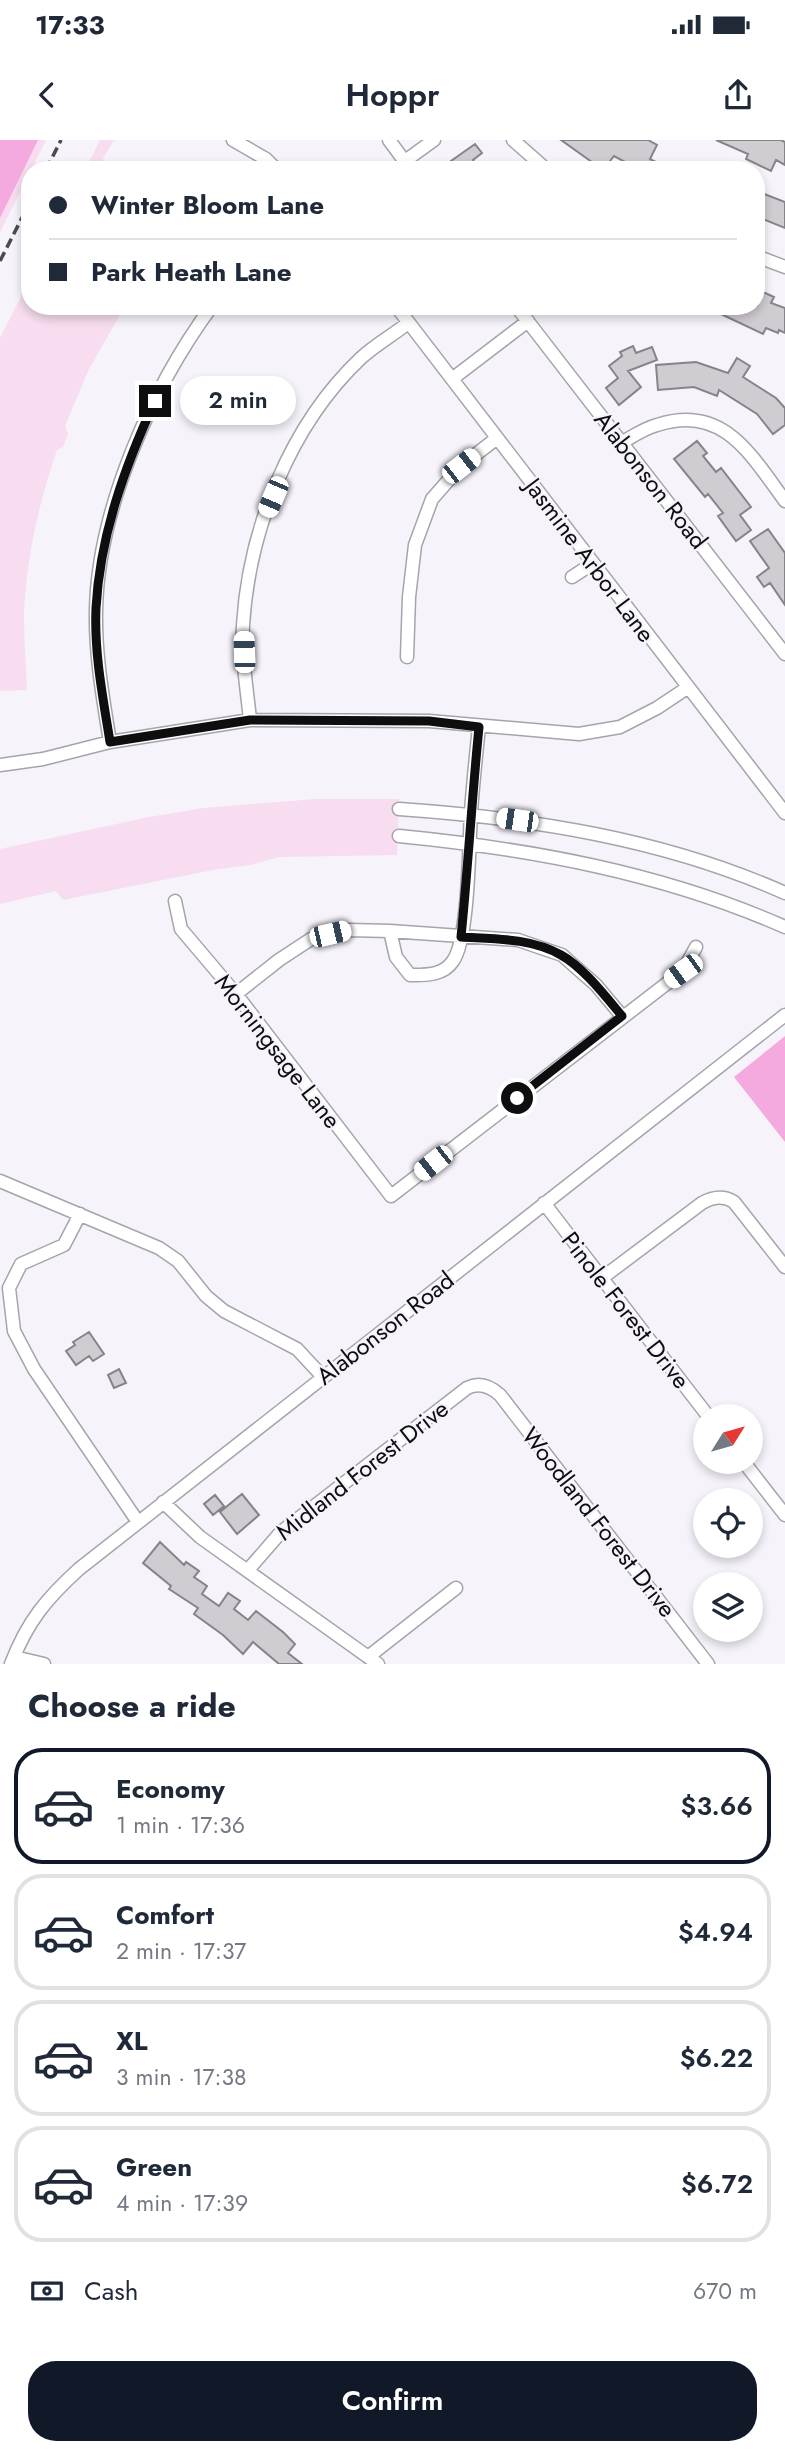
<!DOCTYPE html>
<html lang="en">
<head>
<meta charset="utf-8">
<style>
  :root { --surface:#fff; --page:#f6f6f7; --text:#1f2937; --muted:#747a83; --line:#e0e1e3; --accent:#111827 }
  body { margin:0; font-family:Jost,sans-serif; background:var(--page); color:var(--text); height:100vh; display:flex; flex-direction:column; font-size:26px; white-space:nowrap }
  * { box-sizing:border-box; margin:0 }
  p { font-size:23px; color:var(--muted) }
  .icon { flex:none; width:38px; height:38px; fill:none; stroke:currentColor; stroke-width:2; stroke-linecap:round; stroke-linejoin:round }
  .map { position:relative; height:1524px; overflow:hidden }
  .panel { display:flex; flex-direction:column; background:var(--surface); flex:1 }
  .panel>* { flex:none }
  .top-card { position:absolute; left:21px; top:21px; width:744px; height:154px; border-radius:28px; box-shadow:0 4px 10px #0003; display:grid; align-content:center; height:154px; padding:0 28px; background:var(--surface) }
  .needle { width:46px; rotate:53deg }
  .buttons { position:absolute; left:693px; top:1264px; display:grid; gap:14px }
  .buttons a { display:grid; place-items:center; width:70px; height:70px; border-radius:50%; background:var(--surface); box-shadow:0 4px 10px #0003; font-size:35px }
  .end { position:absolute; width:32px; height:32px; margin:-16px; border:9px solid #0e0d0f; background:#fff; box-shadow:0 0 0 4px #fff }
  .from { border-radius:50% }
  .bubble { position:absolute; height:49px; border-radius:24px; background:var(--surface); box-shadow:0 4px 10px #0003; font-size:23px; font-weight:600; line-height:49px; text-align:center }
  .car { position:absolute; width:21px; height:42px; margin:-21px -10px; border-radius:9px; box-shadow:0 0 5px 2px #0007; background:linear-gradient(#fff 24%,#345 0 40%,#fff 0 76%,#345 0 86%,#fff 0) }
  .top-card b { display:flex; align-items:center; gap:24px; height:66px; font-size:26px }
  .top-card b+b { border-top:2px solid var(--line) }
  .top-card i { width:18px; height:18px; background:var(--text) }
  ul { padding:0; list-style:none }
  li { display:flex; align-items:center; gap:21px; height:116px; margin:0 14px 10px; padding:0 14px; border:4px solid var(--line); border-radius:28px }
  li div { flex:1 }
  li b { display:block; font-size:26px }
  li em { font-style:normal; font-weight:600 }
  li.current { border-color:var(--accent) }
  li>.icon { width:63px; height:63px; stroke-width:1.5 }
  h2 { padding:0 28px; font-size:32px; line-height:84px }
  .pay { display:flex; align-items:center; gap:18px; height:77px; padding:0 28px; font-size:26px }
  .pay p { margin-inline-start:auto }
  .button { display:flex; gap:14px; margin-top:auto; padding:14px 28px }
  .button a { flex:1; height:80px; border-radius:28px; background:var(--accent); color:#fff; font-size:28px; font-weight:600; line-height:80px; text-align:center }
  .status { display:flex; justify-content:space-between; align-items:center; height:49px; padding:0 35px; background:var(--surface); direction:ltr }
  .status svg { height:19px; fill:currentColor }
  header { display:flex; justify-content:space-between; align-items:center; height:91px; padding:0 28px; background:var(--surface); font-size:32px; font-weight:600 }
  .map>svg:first-child { display:block }
  .green { fill:#f7ddef }
  .forest { fill:#f4aadf }
  .building { fill:#d1cbd2; stroke:#888389; stroke-width:2 }
  .lines { fill:none; stroke-linecap:round; stroke-linejoin:round }
  .minor-casing { stroke:#a6a4ab; stroke-width:15 }
  .minor { stroke:#fff; stroke-width:12 }
  .rail { stroke:#4b494d; stroke-width:3.5; stroke-dasharray:10 5; stroke-linecap:butt }
  .route { stroke:#0e0d0f; stroke-width:9 }
  .labels { text-anchor:middle; dominant-baseline:central; stroke-width:5; stroke-linejoin:round; paint-order:stroke }
  .street-label { font-size:24px; fill:#0e0d0f; stroke:#f6f3fb }
</style>
</head>
<body>
<div class="status"><b>17:33</b><svg viewBox="0 0 49 12"><path d="M0 12V9h3v3zM5 12V6h3v6zM10 12V3h3v9zM15 12V0h3v12zM26 1h20v11H26zM47 4h2v5h-2z"/></svg></div>
<header><svg class="icon" aria-label="back" viewBox="0 0 24 24"><path d="M15 5l-7 7 7 7"/></svg>Hoppr<svg class="icon" aria-label="share" viewBox="0 0 24 24"><path d="M12 15V3M7 8l5-5 5 5M5 13v7h14v-7"/></svg></header>
<div class="map">
<svg width="785" height="1524" viewBox="0 0 785 1524">
  <rect width="100%" height="100%" fill="#f6f3fb"/>
  <path class="green" d="M 0,0 L 46,0 L 0,92 Z
    M 100,0 L 114,0 L 103,18 L 105,27 L 110,30 L 85,30 Z
    M 30,139 L 30,166 L 125,166 L 89,229 L 65,286 L 68,294 L 63,307 L 57,310 C 39,362 26,419 24,474 C 24,500 26,525 27,550 L 0,551 L 0,198 Z
    M 315,659 L 399,659 L 397,715 L 280,717 L 250,725 L 213,730 L 63,760 L 56,751 L 0,764 L 0,709 L 149,677 L 203,668 Z"/>
  <path class="forest" d="M 0,0 L 38,0 L 0,78 Z
    M 785,896 L 785,1002 L 734,937 Z"/>
  <path class="building" d="M 561,0 L 648,0 L 657,5 L 650,19 L 671,30 L 640,30 L 614,16 L 603,30 Z
    M 716,0 L 781,0 L 785,2 L 785,25 L 776,20 L 771,31 L 746,19 L 748,14 Z
    M 475,4 L 482,13 L 473,20 L 480,30 L 457,30 L 451,21 Z
    M 759,52 L 785,62 L 785,88 L 763,79 L 757,96 L 756,61 Z
    M 763,152 L 774,157 L 771,163 L 785,168 L 785,193 L 779,190 L 778,193 L 766,188 L 763,194 L 704,166 L 757,166 Z
    M 633,206 L 636,213 L 652,207 L 657,220 L 628,231 L 641,247 L 619,265 L 606,248 L 618,238 L 609,226 L 622,216 L 620,212 Z
    M 737,218 L 750,226 L 743,237 L 776,258 L 785,268 L 785,285 L 773,294 L 757,274 L 719,250 L 717,256 L 694,247 L 658,250 L 656,225 L 696,222 L 728,233 Z
    M 697,301 L 707,313 L 703,316 L 716,332 L 721,328 L 751,367 L 740,375 L 751,390 L 736,401 L 718,376 L 723,373 L 708,354 L 705,357 L 674,319 Z
    M 768,389 L 785,413 L 785,465 L 770,443 L 764,447 L 757,437 L 769,428 L 750,401 Z
    M 89,1192 L 104,1214 L 93,1221 L 89,1216 L 76,1225 L 66,1211 L 75,1205 L 73,1202 Z
    M 119,1229 L 126,1243 L 114,1248 L 108,1235 Z
    M 242,1354 L 259,1375 L 237,1394 L 220,1372 Z
    M 215,1355 L 224,1366 L 213,1375 L 204,1364 Z
    M 160,1402 L 184,1425 L 186,1422 L 199,1431 L 194,1437 L 207,1446 L 202,1454 L 219,1466 L 228,1453 L 240,1461 L 234,1469 L 248,1480 L 256,1471 L 283,1492 L 295,1504 L 288,1513 L 302,1524 L 279,1524 L 253,1502 L 243,1514 L 223,1495 L 194,1474 L 198,1468 L 169,1449 L 171,1446 L 143,1423 Z"/>
  <g class="lines">
    <defs>
      <path id="minor" d="M 233,0 L 266,19 L 277,30
        M 389,0 L 411,30
        M 513,0 L 547,30
        M 405,21 L 434,0
        M 756,116 L 785,127
        M 396,166 L 785,673
        M 516,166 L 785,514
        M 452,239 L 528,181
        M 623,302 C 633,296 645,288 657,285 C 723,263 751,315 785,361
        M 572,437 L 592,424
        M 407,517 L 409,457 L 415,405 L 432,359 L 461,326 L 497,298
        M 250,580 C 247,549 241,516 243,485 C 249,389 290,285 361,218 C 375,205 393,195 408,183
        M 110,602 C 103,558 95,515 96,470 C 98,369 152,247 212,166
        M 0,625 L 43,619 L 110,602 L 250,580 L 429,581 L 579,594 L 620,587 L 657,568 L 687,548
        M 399,669 C 530,678 664,699 785,753
        M 399,696 C 531,709 663,733 785,787
        M 175,761 L 181,789 L 236,854 L 391,1056 L 683,831 L 696,807
        M 390,791 L 396,817 L 410,835 C 425,835 443,836 453,821 C 469,799 469,702 471,672 C 473,644 476,615 479,587
        M 236,854 L 279,820 L 311,799 L 348,790 L 390,791 L 518,800 L 562,815 L 596,845 L 622,876
        M 0,1041 L 159,1108 L 178,1121 L 206,1156 L 224,1171 L 297,1209 L 323,1237
        M 544,1063 L 708,1276
        M 80,1074 L 64,1105 L 21,1124 L 9,1148 L 14,1191 L 34,1229 L 138,1382
        M 602,1138 L 702,1063 C 713,1057 723,1055 734,1062 L 785,1127
        M 743,1321 L 785,1375
        M 163,1362 L 200,1397 L 378,1524
        M 248,1430 L 281,1392 L 467,1248 C 479,1242 490,1246 500,1255 L 708,1524
        M 14,1517 L 44,1524
        M 368,1517 L 456,1448
        M 11,1524 C 27,1482 46,1459 79,1429 L 785,875"/>
    </defs>
    <use href="#minor" class="minor-casing"/>
    <use href="#minor" class="minor"/>
    <path class="rail" d="M 46,30 L 61,0
      M 0,121 L 30,62"/>
  </g>
  <g class="lines">
    <path class="route" d="M 155,261 C 125,326 100,395 96,468 C 94,513 103,558 110,602 L 250,580 L 429,581 L 479,587 C 472,657 468,727 461,797 C 495,799 531,798 561,815 C 583,827 606,857 622,876 L 517,958"/>
  </g>
  <g class="labels">
    <g class="street-label">
      <text transform="translate(651 340) rotate(52)">Alabonson Road</text>
      <text transform="translate(590 420) rotate(53)">Jasmine Arbor Lane</text>
      <text transform="translate(278 911) rotate(52)">Morningsage Lane</text>
      <text transform="translate(626 1170) rotate(52)">Pinole Forest Drive</text>
      <text transform="translate(385 1188) rotate(-38)">Alabonson Road</text>
      <text transform="translate(362 1330) rotate(-38)">Midland Forest Drive</text>
      <text transform="translate(599 1382) rotate(52)">Woodland Forest Drive</text>
    </g>
  </g>
</svg>
<div class="buttons">
<a><svg class="needle" viewBox="-14 -14 28 28"><path d="M0-13l5 13h-10z" fill="#e53935"/><path d="M0 13l5-13h-10z" fill="#747a83"/></svg></a>
<a><svg class="icon" aria-label="locate" viewBox="0 0 24 24"><circle cx="12" cy="12" r="6"/><path d="M12 2v4M12 18v4M2 12h4M18 12h4"/></svg></a>
<a><svg class="icon" aria-label="layers" viewBox="0 0 24 24"><path d="M12 4l9 5-9 5-9-5zM3 14l9 5 9-5"/></svg></a>
</div>
<i class="end from" style="left:517px;top:958px"></i>
<i class="end" style="left:155px;top:261px"></i>
<div class="bubble" style="left:180px;top:236px;width:116px">2 min</div>
<i class="car" style="left:461px;top:326px;rotate:52deg"></i>
<i class="car" style="left:273px;top:357px;rotate:203deg"></i>
<i class="car" style="left:244px;top:512px;rotate:358deg"></i>
<i class="car" style="left:517px;top:680px;rotate:278deg"></i>
<i class="car" style="left:330px;top:794px;rotate:77deg"></i>
<i class="car" style="left:683px;top:831px;rotate:234deg"></i>
<i class="car" style="left:433px;top:1023px;rotate:232deg"></i>
<div class="top-card">
<b><i class="from"></i>Winter Bloom Lane</b>
<b><i></i>Park Heath Lane</b>
</div>
</div>
<section class="panel">
<h2>Choose a ride</h2>
<ul>
<li class="current"><svg class="icon" aria-label="car" viewBox="0 0 24 24"><path d="M5 17H2v-5l4-1 3-4h7l3 4 3 1v5h-3M9 17h6M6 11h13"/><circle cx="7" cy="17" r="2"/><circle cx="17" cy="17" r="2"/></svg><div><b>Economy</b><p>1 min · 17:36</p></div><em>$3.66</em></li>
<li><svg class="icon" aria-label="car" viewBox="0 0 24 24"><path d="M5 17H2v-5l4-1 3-4h7l3 4 3 1v5h-3M9 17h6M6 11h13"/><circle cx="7" cy="17" r="2"/><circle cx="17" cy="17" r="2"/></svg><div><b>Comfort</b><p>2 min · 17:37</p></div><em>$4.94</em></li>
<li><svg class="icon" aria-label="car" viewBox="0 0 24 24"><path d="M5 17H2v-5l4-1 3-4h7l3 4 3 1v5h-3M9 17h6M6 11h13"/><circle cx="7" cy="17" r="2"/><circle cx="17" cy="17" r="2"/></svg><div><b>XL</b><p>3 min · 17:38</p></div><em>$6.22</em></li>
<li><svg class="icon" aria-label="car" viewBox="0 0 24 24"><path d="M5 17H2v-5l4-1 3-4h7l3 4 3 1v5h-3M9 17h6M6 11h13"/><circle cx="7" cy="17" r="2"/><circle cx="17" cy="17" r="2"/></svg><div><b>Green</b><p>4 min · 17:39</p></div><em>$6.72</em></li>
</ul>
<div class="pay"><svg class="icon" aria-label="cash" viewBox="0 0 24 24"><path d="M3 7h18v10H3z"/><circle cx="12" cy="12" r="2"/></svg>Cash<p>670 m</p></div>
<div class="button"><a>Confirm</a></div>
</section>
</body>
</html>
